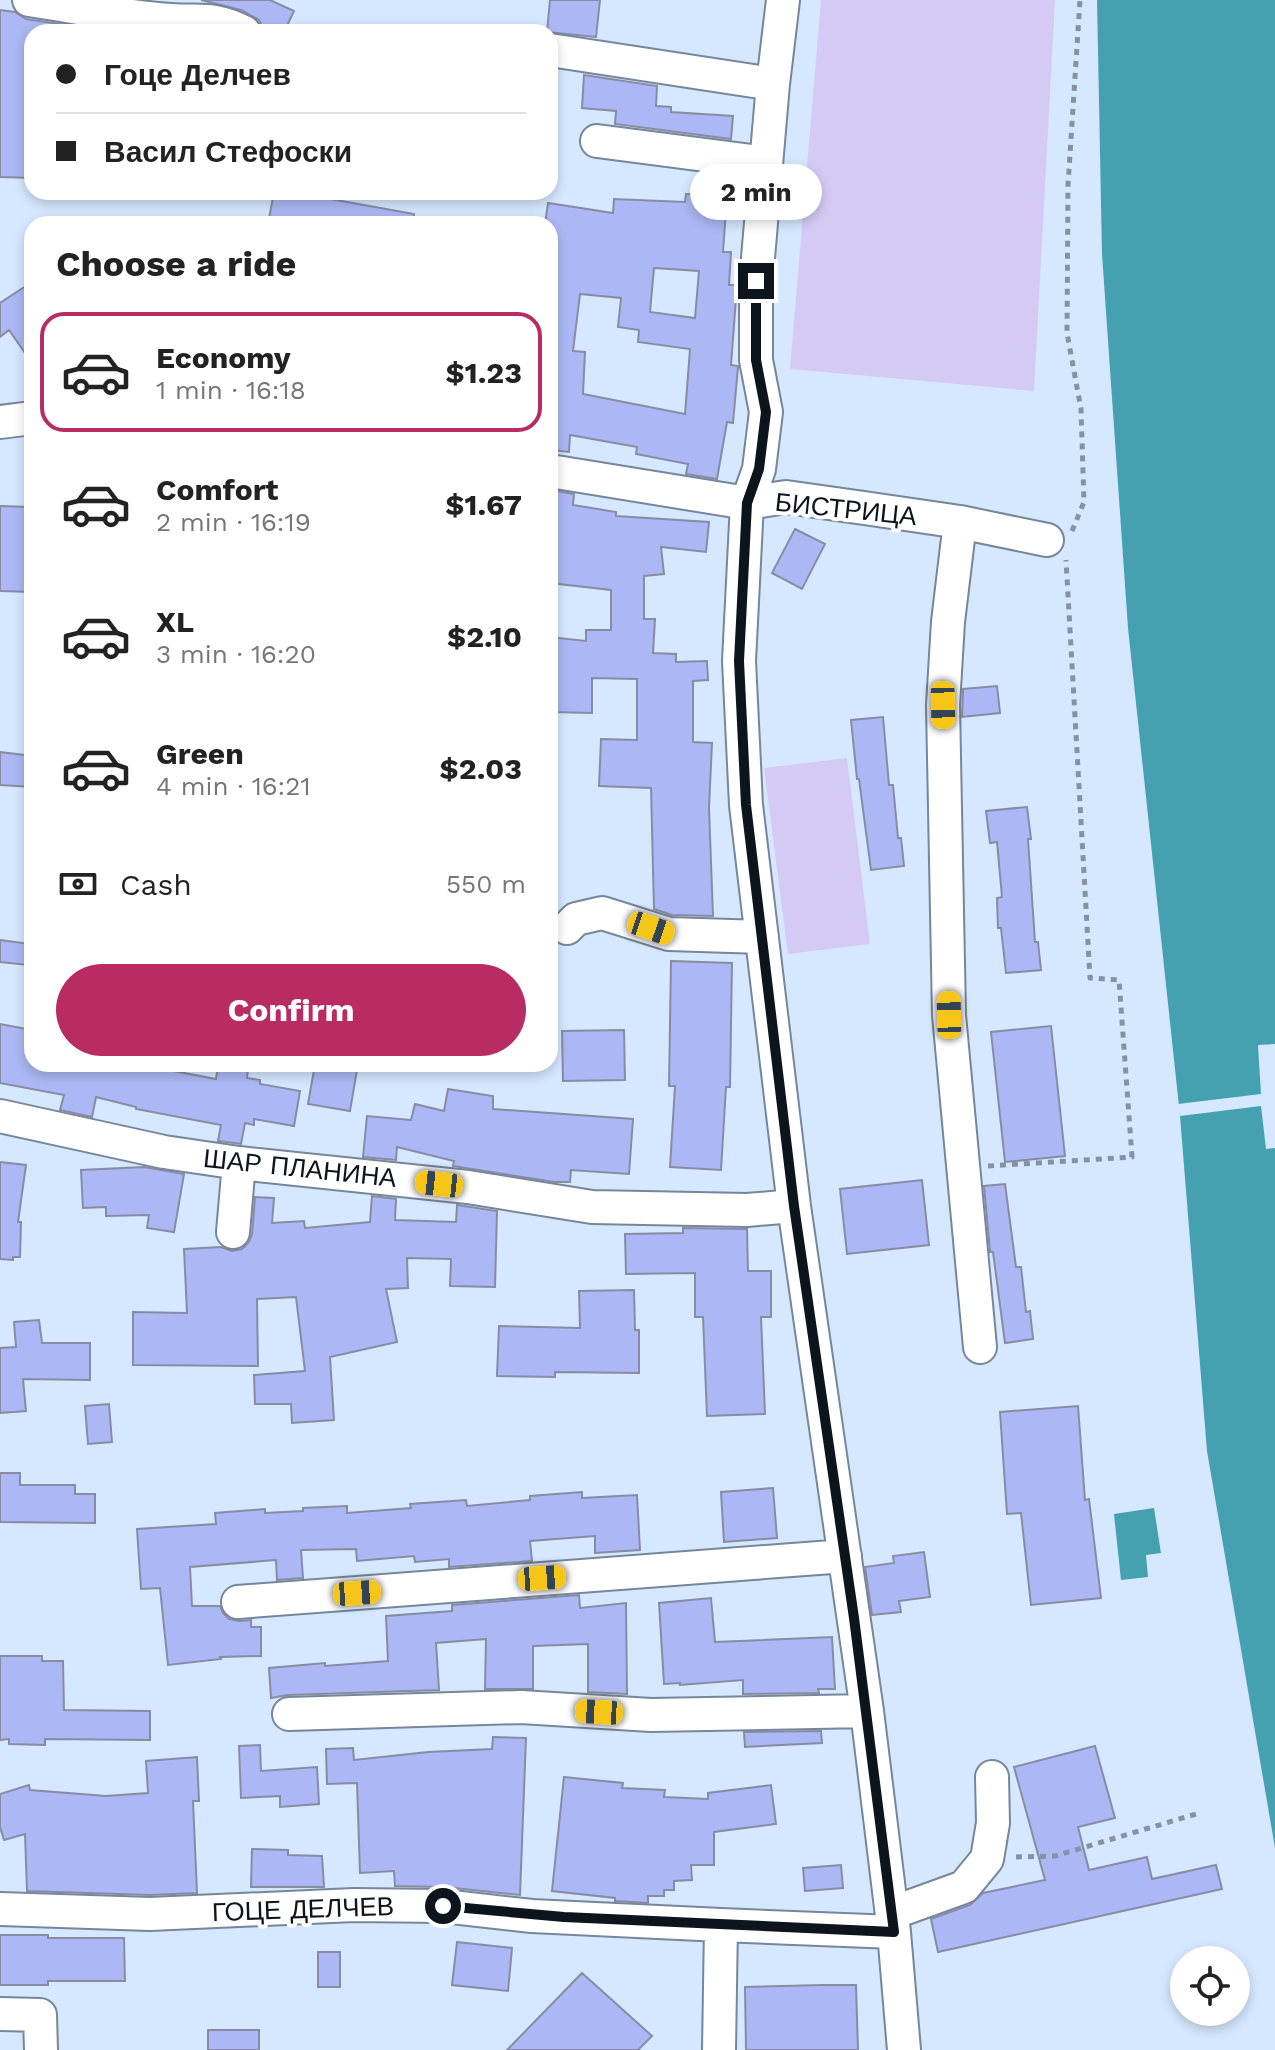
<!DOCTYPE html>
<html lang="en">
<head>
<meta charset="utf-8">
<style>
  :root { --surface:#fff; --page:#f6f6f6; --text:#222; --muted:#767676; --line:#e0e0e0; --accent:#b82c63 }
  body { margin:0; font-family:"Work Sans",sans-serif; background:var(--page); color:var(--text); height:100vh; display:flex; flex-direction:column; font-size:30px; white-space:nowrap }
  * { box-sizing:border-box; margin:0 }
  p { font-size:26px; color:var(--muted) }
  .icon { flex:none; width:44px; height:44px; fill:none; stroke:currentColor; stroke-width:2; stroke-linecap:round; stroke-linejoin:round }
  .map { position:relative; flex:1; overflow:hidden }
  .details { position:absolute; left:24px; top:216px; width:534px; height:856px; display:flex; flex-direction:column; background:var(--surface); border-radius:24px; box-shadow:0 4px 12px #0003 }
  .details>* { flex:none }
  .top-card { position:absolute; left:24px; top:24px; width:534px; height:176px; border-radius:24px; box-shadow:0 4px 12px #0003; display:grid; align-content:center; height:176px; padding:0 32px; background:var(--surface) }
  .fabs { position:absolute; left:1170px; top:1946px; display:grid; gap:16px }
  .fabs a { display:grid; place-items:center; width:80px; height:80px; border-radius:50%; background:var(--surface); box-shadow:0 4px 12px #0003; font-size:40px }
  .end { position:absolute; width:36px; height:36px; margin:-18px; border:10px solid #0e141c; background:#fff; box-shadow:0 0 0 4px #fff }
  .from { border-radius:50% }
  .bubble { position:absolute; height:56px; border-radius:28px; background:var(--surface); box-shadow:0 4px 12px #0003; font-size:26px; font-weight:700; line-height:56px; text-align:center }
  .car { position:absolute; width:24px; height:48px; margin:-24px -12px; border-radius:10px; box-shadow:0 0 6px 2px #0007; background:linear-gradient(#f5c518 24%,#345 0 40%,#f5c518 0 76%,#345 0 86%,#f5c518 0) }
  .top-card b { display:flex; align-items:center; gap:28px; height:76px; font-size:30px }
  .top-card b+b { border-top:2px solid var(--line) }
  .top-card i { width:20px; height:20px; background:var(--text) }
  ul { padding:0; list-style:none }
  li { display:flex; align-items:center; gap:24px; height:120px; margin:0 16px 12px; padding:0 16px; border:4px solid transparent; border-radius:24px }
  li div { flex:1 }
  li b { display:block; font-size:30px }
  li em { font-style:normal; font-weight:700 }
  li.on { border-color:var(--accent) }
  li>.icon { width:72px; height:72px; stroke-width:1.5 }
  h2 { padding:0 32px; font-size:36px; line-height:96px }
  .pay { display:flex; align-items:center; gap:20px; height:88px; padding:0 32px; font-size:30px }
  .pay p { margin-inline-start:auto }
  .action { display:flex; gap:16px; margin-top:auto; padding:16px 32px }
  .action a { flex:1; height:92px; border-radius:48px; background:var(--accent); color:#fff; font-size:32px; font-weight:700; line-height:92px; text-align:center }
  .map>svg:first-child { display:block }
  .green { fill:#d5caf4 }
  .water { fill:#45a0af }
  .pier { fill:#d6e8ff }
  .building { fill:#abb8f5; stroke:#878ca4; stroke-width:2; fill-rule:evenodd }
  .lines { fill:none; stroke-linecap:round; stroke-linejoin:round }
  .minor-casing { stroke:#76869b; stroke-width:36 }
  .path { stroke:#8592a3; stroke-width:5; stroke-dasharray:6 6; stroke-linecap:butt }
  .minor { stroke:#fff; stroke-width:32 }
  .route { stroke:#0e141c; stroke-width:10 }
  .labels { text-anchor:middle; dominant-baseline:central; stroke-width:8; stroke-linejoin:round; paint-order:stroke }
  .street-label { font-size:26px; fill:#0e141c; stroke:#fff }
</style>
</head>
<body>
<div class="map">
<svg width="1275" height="2050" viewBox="0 0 1275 2050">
  <rect width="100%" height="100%" fill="#d6e8ff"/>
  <path class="green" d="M 821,0 L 1055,0 L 1034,391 L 790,369 Z
    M 847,758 L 870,944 L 788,954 L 764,768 Z"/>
  <path class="water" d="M 1097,0 L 1275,0 L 1275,1848 L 1207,1451 L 1180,1116 L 1128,628 L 1102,254 Z
    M 1154,1508 L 1161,1553 L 1146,1555 L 1148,1577 L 1121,1580 L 1114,1514 Z"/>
  <path class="pier" d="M 1275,1044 L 1275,1148 L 1266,1149 L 1261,1106 L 1180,1116 L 1178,1104 L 1261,1094 L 1258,1045 Z"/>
  <path class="building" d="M 201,0 L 270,0 L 294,11 L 284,32 L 273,32 L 262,27 L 259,20 L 241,10 Z
    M 550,0 L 600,0 L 596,37 L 547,32 Z
    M 0,10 L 15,12 L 26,19 L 73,26 L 73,32 L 32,32 L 32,178 L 0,177 Z
    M 584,75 L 657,86 L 656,106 L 671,107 L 671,112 L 733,116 L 731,139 L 615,124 L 616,111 L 582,108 Z
    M 274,192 L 292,192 L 414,214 L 413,224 L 268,224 Z
    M 686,194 L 727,196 L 723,252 L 731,252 L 729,285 L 737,285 L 731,365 L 738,366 L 738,367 L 733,423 L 727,422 L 717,479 L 686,474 L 688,464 L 636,454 L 637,447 L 570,435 L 569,452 L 550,450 L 550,224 L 545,224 L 548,203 L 613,213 L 614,199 L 685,202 ZM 654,268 L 699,271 L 695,318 L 650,312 ZM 580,294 L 621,298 L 618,327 L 639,330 L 638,342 L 690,349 L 685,414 L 583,394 L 585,352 L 573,351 Z
    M 32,282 L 32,363 L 9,330 L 0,337 L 0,303 Z
    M 551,490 L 574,494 L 573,505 L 616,512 L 616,516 L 709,522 L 706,552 L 661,547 L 664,574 L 644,576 L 644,619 L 655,619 L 653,653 L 676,654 L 676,662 L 707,661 L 708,680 L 693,681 L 693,742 L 712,743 L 709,808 L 713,916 L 672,915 L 654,909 L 651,788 L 599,786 L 601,739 L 637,740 L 637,679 L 592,678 L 592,713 L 550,712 L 550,637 L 586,641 L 586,630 L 611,630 L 611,590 L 550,583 Z
    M 0,506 L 32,507 L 32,592 L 0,591 Z
    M 795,529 L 825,544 L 802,589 L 772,573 Z
    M 997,686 L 1000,713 L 962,717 L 963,689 Z
    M 883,717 L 889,785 L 893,785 L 898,838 L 901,838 L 904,866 L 871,870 L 859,779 L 857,779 L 851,720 Z
    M 0,752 L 32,756 L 32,787 L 0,785 Z
    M 1027,807 L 1031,839 L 1028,839 L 1035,942 L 1038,942 L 1041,970 L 1006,973 L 1001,928 L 998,928 L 997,898 L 1002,897 L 997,842 L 990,843 L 986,811 Z
    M 0,940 L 31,944 L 28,965 L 0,962 Z
    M 671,961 L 732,963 L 730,1087 L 726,1087 L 721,1170 L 670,1167 L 675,1086 L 669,1086 Z
    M 0,1024 L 32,1030 L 32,1064 L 137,1064 L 216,1079 L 218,1064 L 248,1069 L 247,1078 L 260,1080 L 260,1084 L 300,1091 L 294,1126 L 254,1119 L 254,1125 L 245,1123 L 241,1144 L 218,1141 L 221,1125 L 136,1109 L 136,1107 L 96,1097 L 92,1117 L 60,1110 L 64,1095 L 0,1083 Z
    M 1051,1026 L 1065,1156 L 1005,1162 L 991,1032 Z
    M 624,1030 L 625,1080 L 563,1081 L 562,1031 Z
    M 315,1064 L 358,1064 L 350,1111 L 308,1104 Z
    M 448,1089 L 493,1096 L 493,1109 L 633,1119 L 629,1174 L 571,1170 L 570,1182 L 554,1182 L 453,1166 L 454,1161 L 397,1147 L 396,1160 L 363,1157 L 367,1116 L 411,1120 L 415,1104 L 444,1111 Z
    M 0,1162 L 26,1165 L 18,1222 L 21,1222 L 20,1257 L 13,1257 L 13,1260 L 0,1259 Z
    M 144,1167 L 184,1174 L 174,1232 L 147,1228 L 149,1215 L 106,1216 L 106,1207 L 83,1208 L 81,1170 Z
    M 922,1180 L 929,1245 L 847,1254 L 840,1189 Z
    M 1005,1184 L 1016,1267 L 1021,1267 L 1026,1312 L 1030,1311 L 1033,1339 L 1005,1343 L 993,1252 L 990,1252 L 984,1186 Z
    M 372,1196 L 396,1199 L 395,1220 L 456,1222 L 457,1205 L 497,1211 L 495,1287 L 450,1286 L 451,1259 L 407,1258 L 408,1288 L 386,1289 L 397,1342 L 330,1357 L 334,1420 L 292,1423 L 291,1404 L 255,1404 L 254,1375 L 305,1371 L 296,1297 L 257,1299 L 258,1366 L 133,1365 L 133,1312 L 187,1313 L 184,1249 L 221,1247 L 232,1251 L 242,1249 L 249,1242 L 252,1234 L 255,1197 L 274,1198 L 272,1223 L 304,1221 L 305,1228 L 370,1222 Z
    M 683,1228 L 747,1229 L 748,1271 L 771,1271 L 771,1317 L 761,1317 L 765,1414 L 707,1416 L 703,1317 L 695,1317 L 695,1273 L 626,1274 L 625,1234 L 683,1233 Z
    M 634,1290 L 635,1330 L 639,1330 L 639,1373 L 555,1372 L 555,1377 L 497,1376 L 499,1326 L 580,1328 L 579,1291 Z
    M 39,1320 L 42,1343 L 90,1343 L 90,1380 L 23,1379 L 26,1411 L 0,1413 L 0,1348 L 16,1347 L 14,1322 Z
    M 109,1404 L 112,1442 L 88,1444 L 85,1406 Z
    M 1078,1406 L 1085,1500 L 1089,1499 L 1101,1598 L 1031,1605 L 1021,1513 L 1007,1514 L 1000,1412 Z
    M 0,1473 L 20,1473 L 20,1485 L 75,1485 L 75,1494 L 95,1494 L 95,1523 L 0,1522 Z
    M 773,1488 L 777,1538 L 724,1542 L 721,1492 Z
    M 582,1492 L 582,1498 L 637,1495 L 640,1550 L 595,1553 L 595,1536 L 530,1541 L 532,1561 L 449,1567 L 449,1559 L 415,1562 L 414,1556 L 357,1561 L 356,1549 L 301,1550 L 303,1578 L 277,1580 L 276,1560 L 190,1567 L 192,1606 L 220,1606 L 223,1613 L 229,1619 L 239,1621 L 251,1620 L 251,1627 L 261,1627 L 261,1656 L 220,1657 L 221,1659 L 168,1665 L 160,1588 L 141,1589 L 137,1529 L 216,1524 L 215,1513 L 265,1509 L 265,1513 L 303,1511 L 303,1508 L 347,1506 L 347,1513 L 411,1508 L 410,1504 L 466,1500 L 467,1506 L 530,1500 L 530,1496 Z
    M 924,1552 L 930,1597 L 899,1601 L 901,1612 L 872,1615 L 865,1567 L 894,1563 L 893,1556 Z
    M 579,1595 L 580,1608 L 626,1603 L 627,1694 L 588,1692 L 588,1644 L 533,1646 L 533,1689 L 485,1689 L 486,1639 L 436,1643 L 439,1690 L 288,1695 L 271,1698 L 269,1668 L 325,1663 L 325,1666 L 388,1661 L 386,1616 L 452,1611 L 452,1605 Z
    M 711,1598 L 715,1642 L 832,1637 L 835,1689 L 818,1689 L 819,1693 L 743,1694 L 743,1680 L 680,1685 L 680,1683 L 664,1684 L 659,1603 Z
    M 0,1656 L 42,1656 L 42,1661 L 63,1661 L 64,1710 L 150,1711 L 150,1740 L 45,1739 L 45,1745 L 9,1744 L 9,1739 L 0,1740 Z
    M 821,1731 L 822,1743 L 745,1747 L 744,1732 Z
    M 493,1737 L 526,1738 L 520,1895 L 445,1887 L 395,1886 L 394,1871 L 360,1873 L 357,1783 L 327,1784 L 326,1749 L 353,1748 L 354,1760 L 428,1752 L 492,1749 Z
    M 260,1745 L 261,1771 L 317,1767 L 319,1804 L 280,1807 L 280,1796 L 241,1798 L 239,1746 Z
    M 1095,1746 L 1115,1818 L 1078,1827 L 1089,1870 L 1147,1857 L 1152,1879 L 1216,1865 L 1222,1889 L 938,1952 L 931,1919 L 970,1905 L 983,1893 L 1045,1880 L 1014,1767 Z
    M 197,1757 L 199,1801 L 193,1801 L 197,1893 L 150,1895 L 27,1891 L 25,1834 L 4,1840 L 0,1827 L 0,1794 L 29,1785 L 30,1790 L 106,1796 L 148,1793 L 146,1761 Z
    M 564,1777 L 623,1783 L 622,1788 L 665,1790 L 664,1797 L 708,1799 L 708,1793 L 771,1785 L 776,1824 L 714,1832 L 714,1865 L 691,1865 L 692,1880 L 674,1881 L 674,1890 L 664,1890 L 664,1896 L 648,1896 L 648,1903 L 615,1901 L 615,1898 L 552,1891 Z
    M 252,1849 L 288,1850 L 288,1855 L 322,1856 L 324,1887 L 251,1887 Z
    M 841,1865 L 843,1888 L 805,1891 L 803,1868 Z
    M 0,1935 L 48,1935 L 48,1938 L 124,1938 L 125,1981 L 48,1981 L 48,1985 L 0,1985 Z
    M 457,1942 L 512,1948 L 508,1991 L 452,1985 Z
    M 318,1952 L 340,1952 L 340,1987 L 318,1987 Z
    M 582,1973 L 652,2036 L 638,2050 L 507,2050 Z
    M 823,1985 L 856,1985 L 858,2050 L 746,2050 L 745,1987 Z
    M 208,2030 L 259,2030 L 259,2050 L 208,2050 Z"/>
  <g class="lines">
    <defs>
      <path id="minor" d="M 29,0 C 76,7 124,17 171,20 C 203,22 214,17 244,32
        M 783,0 L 773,84 L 756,281 L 756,360 L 766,412 L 759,469 L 747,503 L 739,661 L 746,805 L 794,1206 L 867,1711 L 894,1932 L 904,2050
        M 550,50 L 773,84
        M 597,141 L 766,163
        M 0,422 L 32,418
        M 550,471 L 747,503 L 786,497 L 864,508 L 960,522 L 1047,540
        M 960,522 L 948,622 L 943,705 L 949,1015 L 980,1347
        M 567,928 L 576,919 L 602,913 L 669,934 L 762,937
        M 0,1116 L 164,1152 L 239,1163 L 468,1187 L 592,1207 L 747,1210 L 794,1206
        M 233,1232 L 239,1163
        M 238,1602 L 845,1556
        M 289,1714 L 521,1707 L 651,1715 L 867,1711
        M 0,1909 L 150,1914 L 354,1905 L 443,1906 L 532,1916 L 721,1925 L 894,1932
        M 892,1913 L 964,1887 L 987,1859 L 993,1823 L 992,1777
        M 0,2014 L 40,2015 L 41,2050
        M 719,2050 L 721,1925"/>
    </defs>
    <use href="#minor" class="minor-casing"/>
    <path class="path" d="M 1072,531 L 1084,502 L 1081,409 L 1067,333 L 1068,185 L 1080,0
      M 988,1166 L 1132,1157 L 1119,980 L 1090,978 L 1066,560
      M 1016,1857 L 1055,1856 L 1196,1814"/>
    <use href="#minor" class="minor"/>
  </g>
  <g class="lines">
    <path class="route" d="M 443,1906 L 564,1917 L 894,1932 L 854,1618 L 794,1206 L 746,805 L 739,661 L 747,503 L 759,469 L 766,412 L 756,360 L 756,281"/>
  </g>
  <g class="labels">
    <g class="street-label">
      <text transform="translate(846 509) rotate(6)">БИСТРИЦА</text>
      <text transform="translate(300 1168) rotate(6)">ШАР ПЛАНИНА</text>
      <text transform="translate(303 1909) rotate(-2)">ГОЦЕ ДЕЛЧЕВ</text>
    </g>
  </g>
</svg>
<div class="fabs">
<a><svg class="icon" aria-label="locate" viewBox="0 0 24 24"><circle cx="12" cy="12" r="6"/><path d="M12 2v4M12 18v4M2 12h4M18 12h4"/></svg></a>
</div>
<i class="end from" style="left:443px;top:1906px"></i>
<i class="end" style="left:756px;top:281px"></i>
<div class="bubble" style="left:690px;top:164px;width:132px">2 min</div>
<i class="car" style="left:943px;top:705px;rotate:179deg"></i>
<i class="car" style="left:651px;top:928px;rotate:109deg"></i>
<i class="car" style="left:949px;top:1015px;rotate:359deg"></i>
<i class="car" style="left:439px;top:1184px;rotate:276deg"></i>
<i class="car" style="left:542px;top:1578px;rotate:86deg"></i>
<i class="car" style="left:357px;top:1593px;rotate:86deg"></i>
<i class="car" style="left:599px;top:1712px;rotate:273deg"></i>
<div class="top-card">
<b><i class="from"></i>Гоце Делчев</b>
<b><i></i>Васил Стефоски</b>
</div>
<section class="details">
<h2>Choose a ride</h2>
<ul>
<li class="on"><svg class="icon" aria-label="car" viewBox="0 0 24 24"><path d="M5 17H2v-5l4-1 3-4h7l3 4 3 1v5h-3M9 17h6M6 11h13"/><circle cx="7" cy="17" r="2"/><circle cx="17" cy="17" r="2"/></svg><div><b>Economy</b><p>1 min · 16:18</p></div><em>$1.23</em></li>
<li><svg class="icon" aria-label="car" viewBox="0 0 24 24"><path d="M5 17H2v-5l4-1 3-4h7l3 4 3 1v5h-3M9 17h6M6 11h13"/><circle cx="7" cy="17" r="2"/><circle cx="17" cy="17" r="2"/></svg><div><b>Comfort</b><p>2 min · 16:19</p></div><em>$1.67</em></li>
<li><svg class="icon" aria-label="car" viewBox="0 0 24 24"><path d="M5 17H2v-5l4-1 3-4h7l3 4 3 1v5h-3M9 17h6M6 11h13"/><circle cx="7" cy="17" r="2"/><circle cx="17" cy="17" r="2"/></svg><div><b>XL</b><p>3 min · 16:20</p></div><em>$2.10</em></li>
<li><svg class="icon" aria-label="car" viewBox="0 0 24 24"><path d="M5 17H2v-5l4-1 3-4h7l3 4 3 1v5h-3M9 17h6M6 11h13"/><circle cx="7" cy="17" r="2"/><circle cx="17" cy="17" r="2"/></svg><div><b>Green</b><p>4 min · 16:21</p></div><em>$2.03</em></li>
</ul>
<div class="pay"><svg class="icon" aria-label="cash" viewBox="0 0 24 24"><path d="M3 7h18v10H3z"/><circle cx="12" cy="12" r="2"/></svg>Cash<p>550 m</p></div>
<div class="action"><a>Confirm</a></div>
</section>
</div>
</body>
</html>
